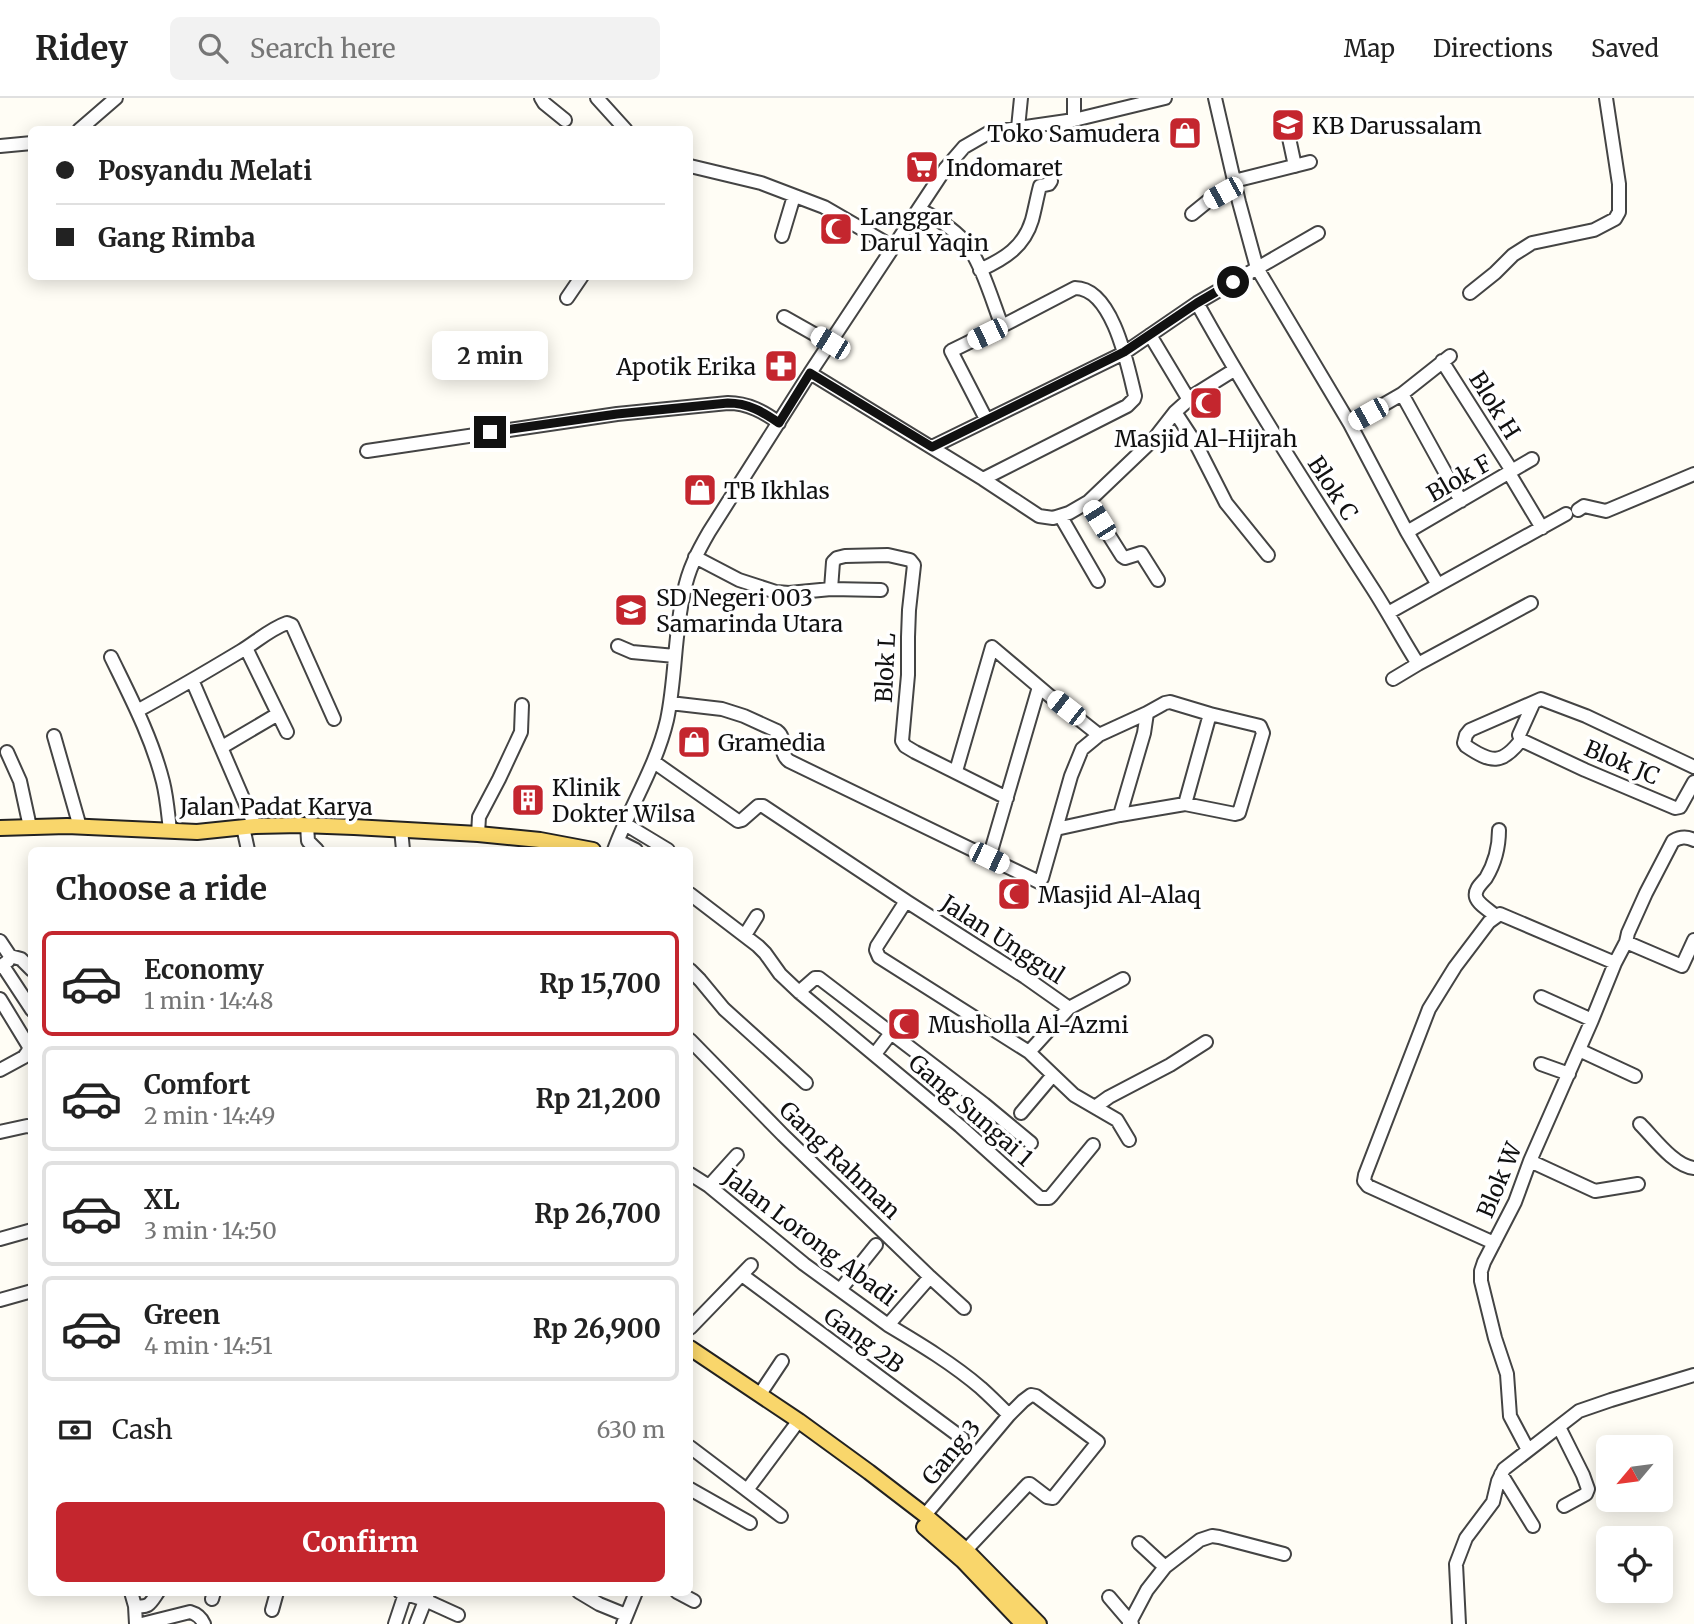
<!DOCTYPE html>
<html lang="en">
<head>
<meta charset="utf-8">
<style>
  :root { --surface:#fff; --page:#f2f2f2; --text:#222; --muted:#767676; --line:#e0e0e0; --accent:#c4262e }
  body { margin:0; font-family:Merriweather,serif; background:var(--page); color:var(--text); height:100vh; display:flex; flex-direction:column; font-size:26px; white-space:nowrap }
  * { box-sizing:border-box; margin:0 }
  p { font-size:23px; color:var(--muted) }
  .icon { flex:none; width:38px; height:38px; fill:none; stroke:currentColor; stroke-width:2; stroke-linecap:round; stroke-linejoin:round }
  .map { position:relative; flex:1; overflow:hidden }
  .sheet { position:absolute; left:28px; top:749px; width:665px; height:749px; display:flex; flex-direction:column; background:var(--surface); border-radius:10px; box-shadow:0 4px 18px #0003 }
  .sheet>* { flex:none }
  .top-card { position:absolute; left:28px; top:28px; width:665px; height:154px; border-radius:10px; box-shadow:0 4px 18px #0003; display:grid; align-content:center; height:154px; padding:0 28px; background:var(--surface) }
  .needle { width:46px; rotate:241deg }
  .controls { position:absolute; left:1596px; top:1337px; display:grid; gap:14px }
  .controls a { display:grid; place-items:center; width:77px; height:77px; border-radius:10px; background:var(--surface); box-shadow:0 4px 18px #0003; font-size:35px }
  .end { position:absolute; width:32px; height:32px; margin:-16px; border:9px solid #111; background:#fff; box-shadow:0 0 0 4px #fff }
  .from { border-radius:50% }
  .bubble { position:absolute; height:49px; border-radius:10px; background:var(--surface); box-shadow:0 4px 18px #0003; font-size:23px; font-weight:700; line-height:49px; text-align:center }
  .car { position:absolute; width:21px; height:42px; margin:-21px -10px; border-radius:9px; box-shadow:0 0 5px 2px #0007; background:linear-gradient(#fff 24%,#345 0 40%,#fff 0 76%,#345 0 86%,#fff 0) }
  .top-card b { display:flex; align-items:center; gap:24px; height:66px; font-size:26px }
  .top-card b+b { border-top:2px solid var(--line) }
  .top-card i { width:18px; height:18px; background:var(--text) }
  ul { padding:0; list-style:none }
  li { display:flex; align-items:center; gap:21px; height:105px; margin:0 14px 10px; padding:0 14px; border:4px solid var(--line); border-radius:10px }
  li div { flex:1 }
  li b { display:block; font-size:26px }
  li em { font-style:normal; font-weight:700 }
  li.current { border-color:var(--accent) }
  li>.icon { width:63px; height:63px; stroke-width:1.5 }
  h2 { padding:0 28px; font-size:32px; line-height:84px }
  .pay { display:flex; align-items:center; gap:18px; height:77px; padding:0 28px; font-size:26px }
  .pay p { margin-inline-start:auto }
  .cta { display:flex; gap:14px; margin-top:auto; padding:14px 28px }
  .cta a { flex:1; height:80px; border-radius:10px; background:var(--accent); color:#fff; font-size:28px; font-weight:700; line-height:80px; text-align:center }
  header { display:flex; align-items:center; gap:42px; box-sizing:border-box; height:98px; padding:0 35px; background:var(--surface); border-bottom:2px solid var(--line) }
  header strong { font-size:33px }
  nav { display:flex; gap:38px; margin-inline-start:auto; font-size:24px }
  .search { width:490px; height:63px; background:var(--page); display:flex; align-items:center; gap:18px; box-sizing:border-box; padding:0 24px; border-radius:10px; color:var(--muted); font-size:26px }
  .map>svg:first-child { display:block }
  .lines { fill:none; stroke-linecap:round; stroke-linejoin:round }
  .minor-casing { stroke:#444; stroke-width:16 }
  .major-casing { stroke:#222; stroke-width:18 }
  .minor { stroke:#fff; stroke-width:12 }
  .major { stroke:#f9d66b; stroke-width:14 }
  .route { stroke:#111; stroke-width:9 }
  .labels { text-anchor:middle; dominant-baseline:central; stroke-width:7; stroke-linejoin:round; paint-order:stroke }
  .poi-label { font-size:23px; fill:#111; stroke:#fff; text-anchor:start }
  .street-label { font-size:23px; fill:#111; stroke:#fff }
</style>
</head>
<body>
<header>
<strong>Ridey</strong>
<div class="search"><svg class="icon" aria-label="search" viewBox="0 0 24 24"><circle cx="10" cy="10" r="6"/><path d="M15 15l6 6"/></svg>Search here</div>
<nav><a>Map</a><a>Directions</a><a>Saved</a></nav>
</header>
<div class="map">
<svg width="1694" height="1526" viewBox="0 0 1694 1526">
  <rect width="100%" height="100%" fill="#fffdf5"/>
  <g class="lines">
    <defs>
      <path id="minor" d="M 541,0 L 544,5 L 565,22
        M 597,0 L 626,32
        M 1215,0 L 1239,104 L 1257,170 L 1350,326 L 1407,434 L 1438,487 L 1566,416
        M 1074,22 L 1074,0
        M 1018,30 L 1021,0
        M 79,32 L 116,0
        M 1289,40 L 1295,68
        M 0,48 L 32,45
        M 690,68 L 761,85 L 824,109 L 893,149
        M 1234,83 L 1310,64
        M 919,111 C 933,118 954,131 964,143 C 981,163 992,202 1002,228 L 1075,190 C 1113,190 1128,269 1135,298 L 1134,301 L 1127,308 L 983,381
        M 1192,116 L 1208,103 L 1235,89
        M 782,138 L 794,98
        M 980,172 C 1004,161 1024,149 1032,122 C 1035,111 1037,99 1040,88 L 1049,86 L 1051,83
        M 1470,195 L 1495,175 L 1513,157 L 1532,145 L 1594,132 L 1615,121 L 1619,114 L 1619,86 L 1606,0
        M 567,200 L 582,178
        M 1197,205 C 1251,302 1311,395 1371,488 C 1388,514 1402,541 1418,566 L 1531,505
        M 784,219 L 830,245
        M 1150,237 L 1189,302
        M 1442,263 L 1512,373
        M 810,275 L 983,381 L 1039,418 L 1053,420 L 1069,415 L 1088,404 L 1154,341 L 1175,314 L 1194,297 L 1234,272
        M 1402,296 L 1461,403
        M 1175,314 L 1196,346 L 1226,405 L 1268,457
        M 986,321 L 951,253 L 1002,228
        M 1350,326 L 1402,296 L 1450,258
        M 932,349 L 1124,255 L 1197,205 L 1318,135
        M 367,353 L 617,316 L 728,305 C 748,305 764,314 779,325
        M 1509,375 L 1542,430
        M 1088,404 L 1122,458 L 1125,460 L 1141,455 L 1158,482
        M 1578,412 L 1584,408 L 1606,413 L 1694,376
        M 1061,419 L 1098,483
        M 1407,434 L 1532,361
        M 695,459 L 739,482 L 776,494 L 789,495 L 831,491 L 881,492
        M 831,491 L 833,464 L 837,460 L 845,458 L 888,457 L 910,462 L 914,467 L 909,512 L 908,539 L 908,577 L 902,643 L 905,648 L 915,654 L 1007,700
        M 1388,515 L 1438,487
        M 618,548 L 632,554 L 675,558
        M 246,550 L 287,634
        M 111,559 C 131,600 152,640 163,684 C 167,700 168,716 170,732
        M 1393,581 L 1418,566
        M 192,582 L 255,728
        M 670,605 L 722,611 L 744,618 L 777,633 C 788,641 777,654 789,663 L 1039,784 L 1042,780 L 1071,678 L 1082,651 L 1099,637 L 1051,599 L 992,549 L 956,673
        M 1533,606 L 1519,637 L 1521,642 C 1502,667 1491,665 1466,648 L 1464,645 L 1466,637 L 1470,632 L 1541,601 L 1586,618 L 1694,669
        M 137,613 C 172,594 206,574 241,553 C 256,544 270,531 287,525 L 292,527 L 334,621
        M 1147,615 L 1165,605 L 1170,604 L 1210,616
        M 54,638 L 80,729
        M 1521,642 L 1585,672 L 1675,710 L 1680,709 L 1694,684
        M 222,649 L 278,616
        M 7,654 L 20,683 L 30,729
        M 654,664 L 738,723 L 742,722 L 758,708 L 763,708 L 906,803 L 877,848 L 876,852 L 879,859 L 1029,954 L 1069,910 L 1025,879 L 906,803
        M 1120,717 L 1185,706 L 1235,716 L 1239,715 L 1263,635 L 1260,628 L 1210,616 L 1185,706
        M 625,726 L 668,752
        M 307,727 L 308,743 L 317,752
        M 243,729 L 248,752
        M 401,731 L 403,752
        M 1056,731 L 1120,717 L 1144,635 L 1147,615 L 1099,637
        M 478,736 L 479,719 L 499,681 L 521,634 L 522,607
        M 618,743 L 636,752
        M 614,752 C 630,708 656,669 667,622 C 676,580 674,536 684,494 C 688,472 698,453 709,434 L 810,275 L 945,71 L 964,49 L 990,34 L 1074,22 L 1165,0
        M 989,760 L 1039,589
        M 690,796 L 758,848 L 765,855 L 780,876 L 799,894 L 960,1028 L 1040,1100 L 1049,1100 L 1052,1097 L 1093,1047
        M 1496,818 C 1490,813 1478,806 1476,799 C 1474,791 1482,785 1486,780 C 1495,765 1499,749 1499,732
        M 745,837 L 757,818
        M 0,843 L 10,858 L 8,863 L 0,869
        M 1626,844 L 1682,868 L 1694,842
        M 10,858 L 21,861 L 32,872
        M 3,868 L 32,912
        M 690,872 L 700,882 L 724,911 L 806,985
        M 799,894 L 815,880 L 819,880 L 984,1006 L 1031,1045
        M 1541,899 L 1592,922
        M 0,901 L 28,947 L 29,952 L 24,959 L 0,972
        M 1069,910 L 1123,881
        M 690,942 L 783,1037 L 930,1179 L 964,1210
        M 1579,952 L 1635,978
        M 1029,954 L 1074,997 L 1117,1022 L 1129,1042
        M 875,956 L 891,935
        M 1541,966 L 1569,976
        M 1095,1009 L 1109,999 L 1170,967 L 1206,944
        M 1021,1015 L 1053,977
        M 1640,1026 C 1654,1040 1674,1068 1694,1070
        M 0,1034 L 27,1028 L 32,1029
        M 1530,1063 L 1595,1093 L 1638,1086
        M 690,1076 L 709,1088 L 804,1166 L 888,1227 L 930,1179
        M 709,1088 L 737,1057
        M 0,1141 L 32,1132
        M 1494,1145 L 1368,1088 L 1364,1083 L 1365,1077 L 1429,911 L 1455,869 L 1489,824 L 1500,816 L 1615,865
        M 742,1177 L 962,1340
        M 840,1192 L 876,1147
        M 0,1202 L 32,1193
        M 888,1227 C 920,1246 953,1266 981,1290 C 991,1299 1000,1308 1009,1317
        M 690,1230 L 751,1167
        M 760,1296 L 782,1263
        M 1559,1329 L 1583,1377 L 1588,1391 L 1586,1396 L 1564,1408
        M 690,1349 L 781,1418
        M 1528,1352 L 1510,1318 L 1507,1276 L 1495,1240 L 1481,1183 L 1481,1173 L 1484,1164 L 1515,1104 L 1530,1063 L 1592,922 L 1615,865 L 1626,844 L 1628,835 L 1646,795 L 1673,743 C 1680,739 1686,738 1694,742
        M 1501,1376 L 1533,1428
        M 690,1391 L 750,1425
        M 747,1392 L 794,1329
        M 925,1417 L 1009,1317 L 1023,1303 L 1031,1297 L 1036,1298 L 1098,1344 L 1053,1400 L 1047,1399 L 1030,1386 L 1028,1386 L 966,1452
        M 1139,1445 L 1165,1469
        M 131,1494 L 135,1508 L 136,1526
        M 400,1494 L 425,1502 L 458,1517
        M 579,1494 L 599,1506 L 626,1517
        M 677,1494 L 694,1503
        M 1109,1499 L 1132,1526
        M 212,1501 L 214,1494
        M 135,1508 C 149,1510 150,1506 158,1494
        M 272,1512 L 277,1494
        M 142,1526 L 190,1514 C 197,1516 201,1519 204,1526
        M 395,1526 L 405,1496
        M 416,1526 L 428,1495
        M 623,1526 L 636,1494
        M 1129,1526 L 1147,1492 L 1165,1469 L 1200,1442 L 1212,1438 L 1219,1439 L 1284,1456
        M 1459,1526 L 1456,1466 L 1466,1440 L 1493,1404 L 1498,1383 L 1504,1371 L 1579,1313 L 1611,1302 L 1694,1277"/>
      <path id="major" d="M 0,730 L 67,728 L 197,734 L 255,728 L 301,727 L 354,729 L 478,736 L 540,742 L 593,752
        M 690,1250 L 799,1323 L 869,1374 L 925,1417 L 966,1452 L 1039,1526
        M 924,1429 L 963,1463 L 1023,1526"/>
    </defs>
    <use href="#minor" class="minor-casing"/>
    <use href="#major" class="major-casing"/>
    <use href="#minor" class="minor"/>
    <use href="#major" class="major"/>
  </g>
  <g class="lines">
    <path class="route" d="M 490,334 L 617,316 L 728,305 C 748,305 763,314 779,325 L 810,275 L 932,349 L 1124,254 L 1197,205 L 1233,184"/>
  </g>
  <defs>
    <symbol id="school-square" viewBox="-11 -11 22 22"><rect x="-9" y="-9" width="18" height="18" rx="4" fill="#c4262e" stroke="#fff"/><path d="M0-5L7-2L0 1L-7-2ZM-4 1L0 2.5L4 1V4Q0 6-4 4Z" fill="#fff"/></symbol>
    <symbol id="shop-square" viewBox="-11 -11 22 22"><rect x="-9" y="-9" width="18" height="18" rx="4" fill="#c4262e" stroke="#fff"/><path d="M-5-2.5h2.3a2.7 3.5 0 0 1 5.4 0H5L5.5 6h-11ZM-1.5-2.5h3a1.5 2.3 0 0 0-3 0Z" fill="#fff"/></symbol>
    <symbol id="supermarket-square" viewBox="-11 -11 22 22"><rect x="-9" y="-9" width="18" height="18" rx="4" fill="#c4262e" stroke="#fff"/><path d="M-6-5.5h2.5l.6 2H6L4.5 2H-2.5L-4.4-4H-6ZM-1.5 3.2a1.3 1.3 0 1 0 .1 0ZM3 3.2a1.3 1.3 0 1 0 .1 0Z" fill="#fff"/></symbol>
    <symbol id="mosque-square" viewBox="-11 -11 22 22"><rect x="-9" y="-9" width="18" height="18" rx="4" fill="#c4262e" stroke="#fff"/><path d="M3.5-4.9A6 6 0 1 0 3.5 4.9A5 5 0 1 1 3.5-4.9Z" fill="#fff"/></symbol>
    <symbol id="pharmacy-square" viewBox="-11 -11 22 22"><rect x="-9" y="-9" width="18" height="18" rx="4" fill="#c4262e" stroke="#fff"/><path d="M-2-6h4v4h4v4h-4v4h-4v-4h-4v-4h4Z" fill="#fff"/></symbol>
    <symbol id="building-square" viewBox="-11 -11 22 22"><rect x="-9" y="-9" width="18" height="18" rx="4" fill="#c4262e" stroke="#fff"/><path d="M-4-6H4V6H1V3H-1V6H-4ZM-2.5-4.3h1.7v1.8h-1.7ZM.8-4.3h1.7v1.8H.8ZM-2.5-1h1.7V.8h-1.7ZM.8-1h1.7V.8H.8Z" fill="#fff"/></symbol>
  </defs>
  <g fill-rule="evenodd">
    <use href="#school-square" x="1269" y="8" width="38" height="38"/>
    <use href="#shop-square" x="1166" y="16" width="38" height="38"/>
    <use href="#supermarket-square" x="903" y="50" width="38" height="38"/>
    <use href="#mosque-square" x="817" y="112" width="38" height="38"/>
    <use href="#pharmacy-square" x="762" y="249" width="38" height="38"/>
    <use href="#mosque-square" x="1187" y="286" width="38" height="38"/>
    <use href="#shop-square" x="681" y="373" width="38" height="38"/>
    <use href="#school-square" x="612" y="493" width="38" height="38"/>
    <use href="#shop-square" x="675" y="625" width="38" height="38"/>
    <use href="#building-square" x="509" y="683" width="38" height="38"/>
    <use href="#mosque-square" x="995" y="777" width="38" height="38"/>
    <use href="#mosque-square" x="885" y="907" width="38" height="38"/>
  </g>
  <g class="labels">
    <g class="poi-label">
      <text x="1312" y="27">KB Darussalam</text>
      <text x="1160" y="35" text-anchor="end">Toko Samudera</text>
      <text x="946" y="69">Indomaret</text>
      <text x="860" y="118">Langgar<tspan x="860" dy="26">Darul Yaqin</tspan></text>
      <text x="756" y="268" text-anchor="end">Apotik Erika</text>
      <text x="1206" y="340" text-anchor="middle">Masjid Al-Hijrah</text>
      <text x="724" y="392">TB Ikhlas</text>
      <text x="656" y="499">SD Negeri 003<tspan x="656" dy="26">Samarinda Utara</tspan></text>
      <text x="718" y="644">Gramedia</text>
      <text x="552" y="689">Klinik<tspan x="552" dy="26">Dokter Wilsa</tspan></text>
      <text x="1038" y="796">Masjid Al-Alaq</text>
      <text x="928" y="926">Musholla Al-Azmi</text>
    </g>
    <g class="street-label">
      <text transform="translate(1495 307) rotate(58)">Blok H</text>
      <text transform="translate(1459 380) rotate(-30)">Blok F</text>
      <text transform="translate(1333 390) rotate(57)">Blok C</text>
      <text transform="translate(885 570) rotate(-87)">Blok L</text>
      <text transform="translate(1622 664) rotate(23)">Blok JC</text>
      <text x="276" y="708">Jalan Padat Karya</text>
      <text transform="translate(1003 841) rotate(33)">Jalan Unggul</text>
      <text transform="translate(971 1012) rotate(41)">Gang Sungai 1</text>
      <text transform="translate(840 1062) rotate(44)">Gang Rahman</text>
      <text transform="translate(1499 1082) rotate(-67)">Blok W</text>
      <text transform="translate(810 1139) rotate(37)">Jalan Lorong Abadi</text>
      <text transform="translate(864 1242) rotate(36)">Gang 2B</text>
      <text transform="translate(951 1354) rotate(-50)">Gang 3</text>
    </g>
  </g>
</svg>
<div class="controls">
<a><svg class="needle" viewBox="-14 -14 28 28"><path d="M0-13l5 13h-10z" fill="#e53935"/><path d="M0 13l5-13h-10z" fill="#767676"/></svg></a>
<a><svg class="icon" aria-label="locate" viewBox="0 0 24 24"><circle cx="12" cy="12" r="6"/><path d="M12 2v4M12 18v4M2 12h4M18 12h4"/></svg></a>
</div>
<i class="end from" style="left:1233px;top:184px"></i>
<i class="end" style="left:490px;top:334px"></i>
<div class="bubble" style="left:432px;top:233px;width:116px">2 min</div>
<i class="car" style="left:1223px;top:95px;rotate:241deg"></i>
<i class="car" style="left:987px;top:236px;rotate:244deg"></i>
<i class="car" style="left:830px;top:245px;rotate:301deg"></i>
<i class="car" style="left:1368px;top:316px;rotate:241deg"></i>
<i class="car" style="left:1099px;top:422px;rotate:328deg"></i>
<i class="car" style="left:1066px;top:610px;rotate:308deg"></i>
<i class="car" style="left:989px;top:760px;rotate:116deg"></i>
<div class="top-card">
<b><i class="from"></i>Posyandu Melati</b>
<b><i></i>Gang Rimba</b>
</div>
<section class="sheet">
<h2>Choose a ride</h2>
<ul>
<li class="current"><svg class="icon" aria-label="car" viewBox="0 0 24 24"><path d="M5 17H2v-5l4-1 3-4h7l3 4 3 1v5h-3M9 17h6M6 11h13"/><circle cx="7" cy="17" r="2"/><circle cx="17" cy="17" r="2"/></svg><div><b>Economy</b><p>1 min · 14:48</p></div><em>Rp 15,700</em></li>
<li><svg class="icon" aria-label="car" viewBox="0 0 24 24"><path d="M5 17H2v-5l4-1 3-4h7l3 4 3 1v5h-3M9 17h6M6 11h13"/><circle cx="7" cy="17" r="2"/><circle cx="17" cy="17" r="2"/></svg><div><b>Comfort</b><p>2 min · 14:49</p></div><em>Rp 21,200</em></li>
<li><svg class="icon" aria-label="car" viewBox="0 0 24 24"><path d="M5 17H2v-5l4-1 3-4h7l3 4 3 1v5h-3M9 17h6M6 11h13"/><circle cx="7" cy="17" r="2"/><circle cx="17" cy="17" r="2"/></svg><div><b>XL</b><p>3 min · 14:50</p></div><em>Rp 26,700</em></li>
<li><svg class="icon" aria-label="car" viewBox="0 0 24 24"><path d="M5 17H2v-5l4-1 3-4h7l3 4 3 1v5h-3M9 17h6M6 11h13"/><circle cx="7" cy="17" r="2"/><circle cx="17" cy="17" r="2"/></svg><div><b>Green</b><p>4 min · 14:51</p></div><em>Rp 26,900</em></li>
</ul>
<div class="pay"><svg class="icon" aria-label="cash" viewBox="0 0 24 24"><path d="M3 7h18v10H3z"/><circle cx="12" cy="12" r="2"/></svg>Cash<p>630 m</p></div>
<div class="cta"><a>Confirm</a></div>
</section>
</div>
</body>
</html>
